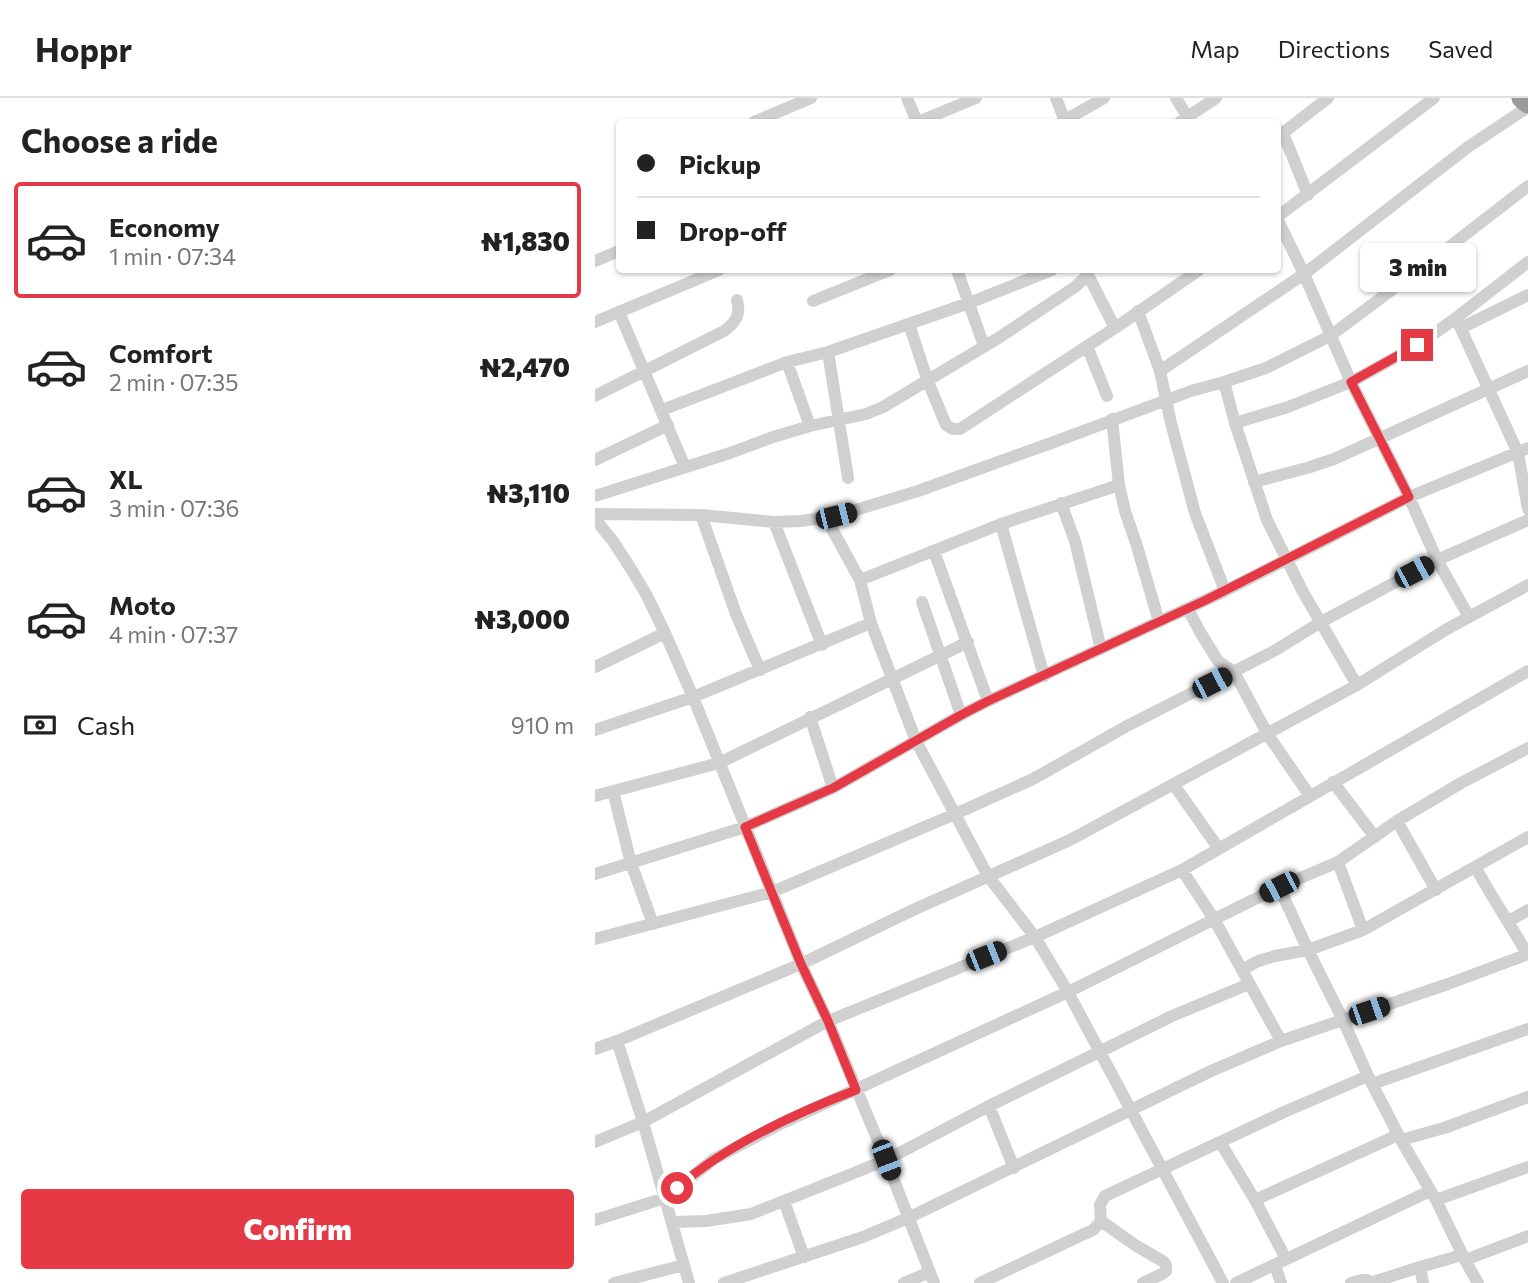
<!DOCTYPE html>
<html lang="en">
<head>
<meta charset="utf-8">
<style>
  :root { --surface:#fff; --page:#f2f2f2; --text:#222; --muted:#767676; --line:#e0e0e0; --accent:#e63946 }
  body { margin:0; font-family:Commissioner,sans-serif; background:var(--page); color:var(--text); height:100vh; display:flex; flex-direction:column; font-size:26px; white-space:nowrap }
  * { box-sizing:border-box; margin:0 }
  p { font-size:23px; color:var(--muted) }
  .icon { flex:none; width:38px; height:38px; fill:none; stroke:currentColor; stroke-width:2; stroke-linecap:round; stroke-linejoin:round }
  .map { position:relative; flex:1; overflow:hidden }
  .details { display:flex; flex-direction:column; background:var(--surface); width:595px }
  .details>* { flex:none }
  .hud { position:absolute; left:21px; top:21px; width:665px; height:154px; border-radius:7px; box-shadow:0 2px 5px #0004; display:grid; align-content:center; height:154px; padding:0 21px; background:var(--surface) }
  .end { position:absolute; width:32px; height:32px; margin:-16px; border:9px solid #e63946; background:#fff; box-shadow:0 0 0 4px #fff }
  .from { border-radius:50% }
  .bubble { position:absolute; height:49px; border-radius:7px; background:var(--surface); box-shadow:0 2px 5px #0004; font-size:23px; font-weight:800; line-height:49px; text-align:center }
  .car { position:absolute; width:21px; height:42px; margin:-21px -10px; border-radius:9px; box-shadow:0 0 5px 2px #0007; background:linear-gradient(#222 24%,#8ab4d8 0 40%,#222 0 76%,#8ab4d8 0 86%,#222 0) }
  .hud b { display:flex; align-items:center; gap:24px; height:66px; font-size:26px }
  .hud b+b { border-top:2px solid var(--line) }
  .hud i { width:18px; height:18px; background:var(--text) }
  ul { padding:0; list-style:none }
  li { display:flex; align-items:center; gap:21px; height:116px; margin:0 14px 10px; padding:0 7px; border:4px solid transparent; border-radius:7px }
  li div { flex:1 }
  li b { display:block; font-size:26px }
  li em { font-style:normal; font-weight:800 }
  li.active { border-color:var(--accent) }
  li>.icon { width:63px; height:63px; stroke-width:1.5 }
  h2 { padding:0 21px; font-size:32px; line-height:84px }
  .pay { display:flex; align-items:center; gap:18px; height:77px; padding:0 21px; font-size:26px }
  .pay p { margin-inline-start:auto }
  .action { display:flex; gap:14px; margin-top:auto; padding:14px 21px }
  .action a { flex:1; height:80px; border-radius:7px; background:var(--accent); color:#fff; font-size:28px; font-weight:800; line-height:80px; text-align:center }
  header { display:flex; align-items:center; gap:42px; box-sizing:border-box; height:98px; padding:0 35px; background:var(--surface); border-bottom:2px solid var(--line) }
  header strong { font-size:33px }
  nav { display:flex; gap:38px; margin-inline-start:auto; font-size:24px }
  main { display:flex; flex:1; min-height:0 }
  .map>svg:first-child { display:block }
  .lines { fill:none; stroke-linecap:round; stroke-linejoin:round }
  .street { stroke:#d0d0d0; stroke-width:12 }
  .highway { stroke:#9a9a9a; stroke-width:21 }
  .route { stroke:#e63946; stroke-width:9 }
</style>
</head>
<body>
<header>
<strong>Hoppr</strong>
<nav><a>Map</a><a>Directions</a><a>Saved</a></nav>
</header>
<main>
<section class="details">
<h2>Choose a ride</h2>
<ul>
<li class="active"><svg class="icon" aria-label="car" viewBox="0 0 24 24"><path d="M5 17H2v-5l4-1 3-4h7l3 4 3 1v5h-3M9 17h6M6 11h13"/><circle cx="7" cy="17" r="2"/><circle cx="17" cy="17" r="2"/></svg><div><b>Economy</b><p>1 min · 07:34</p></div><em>₦1,830</em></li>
<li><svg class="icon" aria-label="car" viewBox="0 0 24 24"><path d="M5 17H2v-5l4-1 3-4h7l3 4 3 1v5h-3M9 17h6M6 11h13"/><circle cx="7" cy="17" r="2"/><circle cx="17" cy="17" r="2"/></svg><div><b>Comfort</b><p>2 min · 07:35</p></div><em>₦2,470</em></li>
<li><svg class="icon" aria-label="car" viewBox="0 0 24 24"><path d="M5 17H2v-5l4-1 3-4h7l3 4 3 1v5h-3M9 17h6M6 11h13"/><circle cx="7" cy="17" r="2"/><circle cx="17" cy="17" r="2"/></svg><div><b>XL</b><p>3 min · 07:36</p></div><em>₦3,110</em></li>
<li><svg class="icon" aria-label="car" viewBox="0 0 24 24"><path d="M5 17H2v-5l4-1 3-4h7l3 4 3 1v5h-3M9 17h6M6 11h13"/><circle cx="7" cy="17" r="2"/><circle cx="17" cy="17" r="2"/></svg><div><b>Moto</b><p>4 min · 07:37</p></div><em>₦3,000</em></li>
</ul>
<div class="pay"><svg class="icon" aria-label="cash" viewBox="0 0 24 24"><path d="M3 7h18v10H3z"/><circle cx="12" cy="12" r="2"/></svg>Cash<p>910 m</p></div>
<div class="action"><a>Confirm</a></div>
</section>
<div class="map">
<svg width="933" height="1185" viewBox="0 0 933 1185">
  <rect width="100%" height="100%" fill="#fff"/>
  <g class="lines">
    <path class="street" d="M 312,0 L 322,24
      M 461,0 L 470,23
      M 581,0 L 593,20
      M 159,24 L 216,0
      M 323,24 L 381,0
      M 467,24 L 509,0
      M 585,24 L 621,0
      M 688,35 L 713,97
      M 684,38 L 733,0
      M 682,119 L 839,0
      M 682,120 L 709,176 L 756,284 L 814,399 L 842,462 L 874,519
      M 0,163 L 24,153
      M 362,172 L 389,248
      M 493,177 L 520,230
      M 218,203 L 295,172
      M 543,213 L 565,273 L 576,325 L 600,415 L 630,493
      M 24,214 L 90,369
      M 861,220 L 923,355 L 933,411
      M 0,224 L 124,172
      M 314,226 L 332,281 L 351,327 L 358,331 L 365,331 L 520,230 L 604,172
      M 866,230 L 933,197
      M 492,248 L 512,298
      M 233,254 L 253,380
      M 192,264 L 215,328
      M 565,273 L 709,176 L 873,49 L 933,9
      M 629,284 L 640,325 L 672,422 L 708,494 L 762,587
      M 0,298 L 129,233 C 141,224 146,217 142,202
      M 67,312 L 192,264 L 233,254 L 374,205 L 457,172
      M 517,321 L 524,387 L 530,413 L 542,448 L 564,524
      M 640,325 L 693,309 L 756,284 L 823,247 L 861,220 L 933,164
      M 0,362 L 73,327
      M 659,384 L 712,370 L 739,361 L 933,273
      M 0,398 L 135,355 L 178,339 L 215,328 L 271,316 L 288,309 L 405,239 L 480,189 L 493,177 L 492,172
      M 466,405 L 480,443 L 506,551
      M 0,416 L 106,417 L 179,424 L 206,423 L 241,418 L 323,393 L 459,344 L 596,293 L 629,284 L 671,270 L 735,238 L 845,156 L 933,88
      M 106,417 L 141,516 L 165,572
      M 231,420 L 265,482 L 276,525 L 321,643 L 393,778 L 440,839 L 473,894 L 628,1185
      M 0,421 L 18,443 L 36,471 L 51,496 L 70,535 L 98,599 L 206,866 L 233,923 L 291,1062 L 339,1185
      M 179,424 L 227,547
      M 406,426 L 449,578
      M 339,453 L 393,603
      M 265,482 L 406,426 L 524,387
      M 327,504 L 366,617
      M 593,511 L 605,534 L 623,563 L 639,574 L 673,637 L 715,698
      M 0,569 L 70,535
      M 215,619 L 238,690
      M 0,632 L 98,599 L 276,525
      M 738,684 L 780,739
      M 579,687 L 624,751
      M 18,693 L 36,765 L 58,826
      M 0,698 L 124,665 L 373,544
      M 802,723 L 841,792
      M 743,764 L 768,832
      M 881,770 C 897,800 916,827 932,856
      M 587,772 L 619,821 L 686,943
      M 0,776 L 150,729 L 238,690 L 366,617 L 393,603 L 630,493 L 814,399 L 933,350
      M 684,789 L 713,852 L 748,922 L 773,978 L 806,1042 L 841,1102 L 870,1162 L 883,1185
      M 914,823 L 933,812
      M 0,841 L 177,794 L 360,716 L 438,681 L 532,628 L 679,553 L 726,524 L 842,462 L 933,422
      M 647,872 L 663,863 L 680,858 L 713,852 L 768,832 L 933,739
      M 22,943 L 48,1024 L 94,1185
      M 0,951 L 22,943 L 206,866 L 318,812 L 475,742 L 762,587 L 852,531 L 933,487
      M 777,986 L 933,931
      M 394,1008 L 419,1070
      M 806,1042 L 849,1030 L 933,999
      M 0,1044 L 48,1024 L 233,923 L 440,839 L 587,772 L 933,573
      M 625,1044 L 660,1102 L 691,1161
      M 660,1102 L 803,1037
      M 841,1102 L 933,1069
      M 189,1103 L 209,1159
      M 0,1122 L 70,1100 L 119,1061 L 183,1027 L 473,894 L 684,789 L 743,764 L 802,723 L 866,685 L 933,650
      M 77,1124 L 111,1123 L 156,1116 L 254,1077 L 291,1062 L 394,1008 L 577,918 L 654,886
      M 870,1162 L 933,1138
      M 680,1167 L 686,1185
      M 825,1169 L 828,1185
      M 19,1185 L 89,1167
      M 129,1185 L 268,1139 L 313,1120 L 616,973 L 686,943 L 853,886 L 933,856
      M 309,1185 L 335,1174
      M 385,1185 L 489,1136 L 498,1132 L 506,1123
      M 548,1185 L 567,1176 L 571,1173 L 571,1167 L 569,1164 L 540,1147 L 506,1123 L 505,1107 L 510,1098 L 689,1014 L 773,978
      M 641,1185 L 835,1093
      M 756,1185 L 767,1182 L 772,1182 L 775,1185 L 825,1169 L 867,1157"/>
    <path class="highway" d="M 927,0 L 933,5"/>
  </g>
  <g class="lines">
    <path class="route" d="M 82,1090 C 130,1048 201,1015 261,992 L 233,923 L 206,866 L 150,729 L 238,690 L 366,617 L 393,603 L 611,502 L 814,399 L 756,284 L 822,247"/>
  </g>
</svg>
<i class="end from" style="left:82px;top:1090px"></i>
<i class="end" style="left:822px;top:247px"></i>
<div class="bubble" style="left:765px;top:145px;width:116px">3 min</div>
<i class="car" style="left:241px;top:418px;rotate:76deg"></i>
<i class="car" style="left:819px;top:474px;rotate:62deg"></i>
<i class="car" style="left:617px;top:585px;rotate:63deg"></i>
<i class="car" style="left:684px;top:789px;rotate:243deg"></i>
<i class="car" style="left:391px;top:858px;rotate:68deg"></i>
<i class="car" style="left:774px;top:913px;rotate:71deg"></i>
<i class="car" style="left:291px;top:1062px;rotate:159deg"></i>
<div class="hud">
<b><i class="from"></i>Pickup</b>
<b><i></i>Drop-off</b>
</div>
</div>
</main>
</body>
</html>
